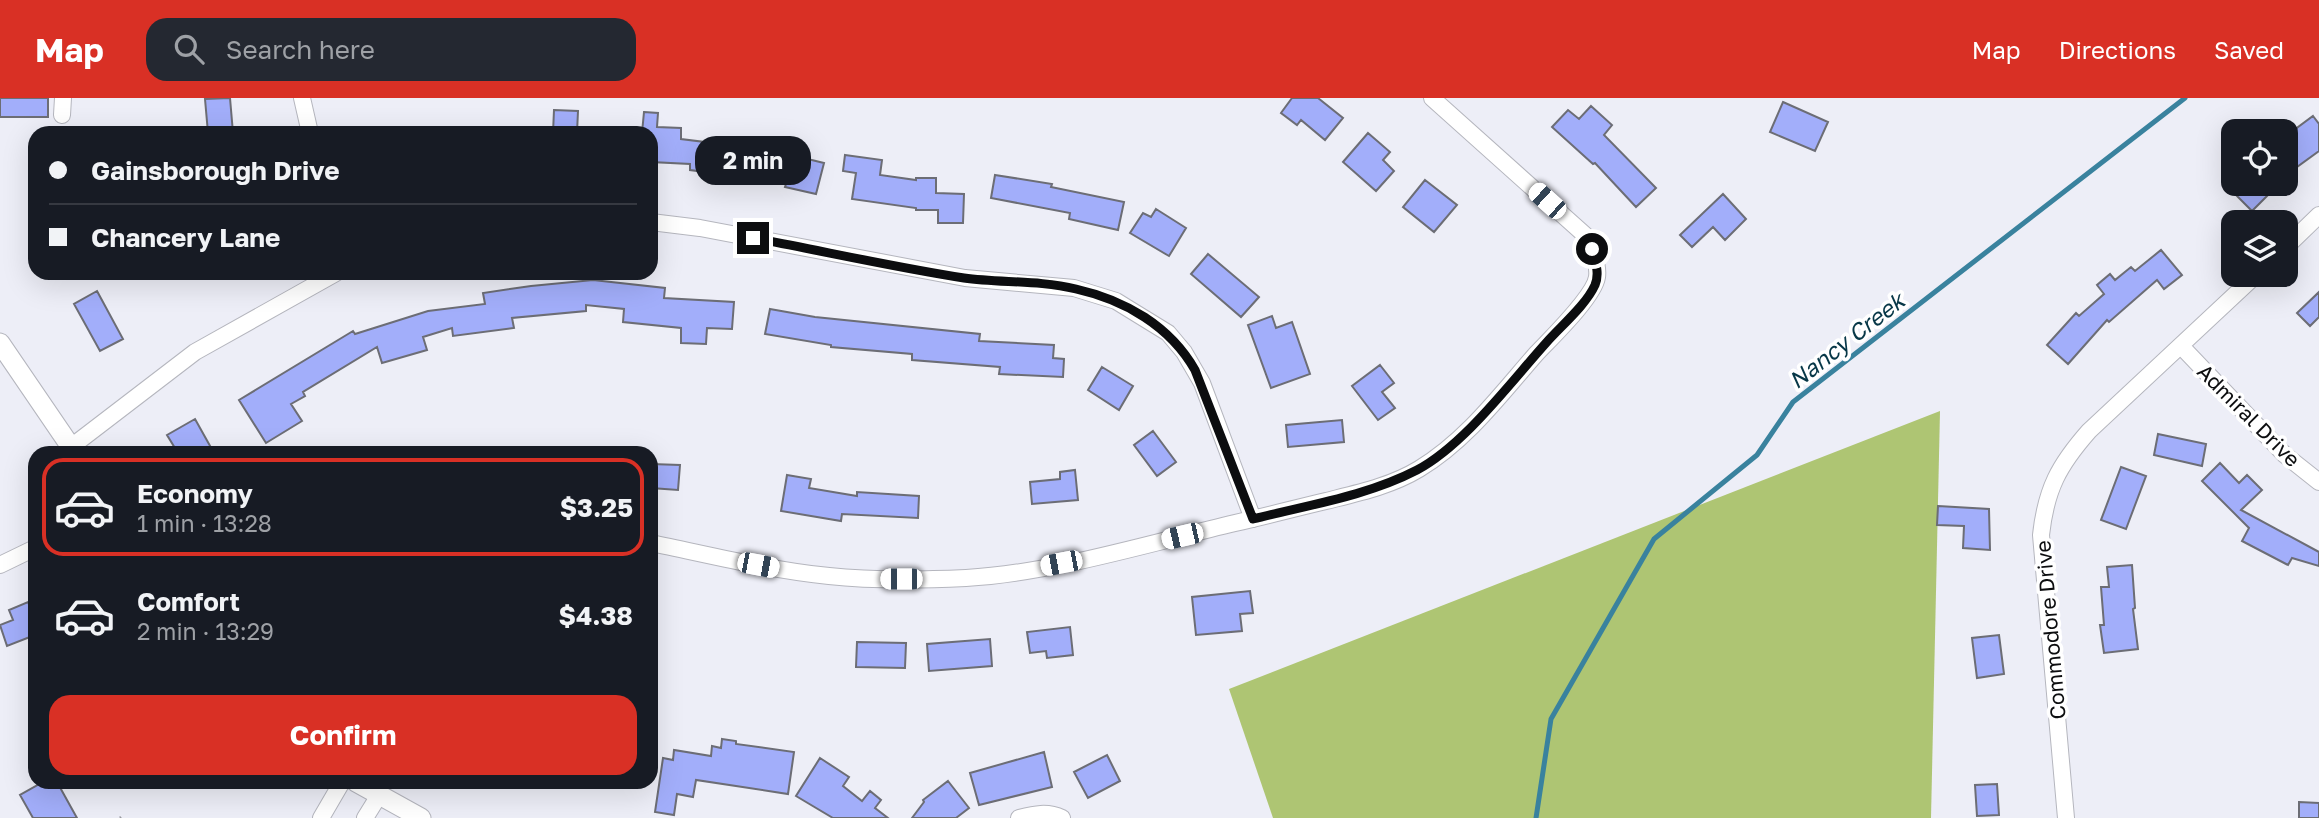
<!DOCTYPE html>
<html lang="en">
<head>
<meta charset="utf-8">
<style>
  :root { --surface:#171b24; --page:#242831; --text:#f1f3f6; --muted:#9ea1a6; --line:#363941; --accent:#d93025 }
  body { margin:0; font-family:"Golos Text",sans-serif; background:var(--page); color:var(--text); height:100vh; display:flex; flex-direction:column; font-size:26px; white-space:nowrap }
  * { box-sizing:border-box; margin:0 }
  p { font-size:23px; color:var(--muted) }
  .icon { flex:none; width:38px; height:38px; fill:none; stroke:currentColor; stroke-width:2; stroke-linecap:round; stroke-linejoin:round }
  .map { position:relative; flex:1; overflow:hidden }
  .side { position:absolute; left:28px; top:348px; width:630px; height:343px; display:flex; flex-direction:column; background:var(--surface); border-radius:21px; box-shadow:0 7px 28px #0002 }
  .side>* { flex:none }
  .hud { position:absolute; left:28px; top:28px; width:630px; height:154px; border-radius:21px; box-shadow:0 7px 28px #0002; display:grid; align-content:center; height:154px; padding:0 21px; background:var(--surface) }
  .tools { position:absolute; left:2221px; top:21px; display:grid; gap:14px }
  .tools a { display:grid; place-items:center; width:77px; height:77px; border-radius:14px; background:var(--surface); box-shadow:0 7px 28px #0002; font-size:35px }
  .end { position:absolute; width:32px; height:32px; margin:-16px; border:9px solid #0c0d0f; background:#fff; box-shadow:0 0 0 4px #fff }
  .from { border-radius:50% }
  .bubble { position:absolute; height:49px; border-radius:21px; background:var(--surface); box-shadow:0 7px 28px #0002; font-size:23px; font-weight:700; line-height:49px; text-align:center }
  .car { position:absolute; width:21px; height:42px; margin:-21px -10px; border-radius:9px; box-shadow:0 0 5px 2px #0007; background:linear-gradient(#fff 24%,#345 0 40%,#fff 0 76%,#345 0 86%,#fff 0) }
  .hud b { display:flex; align-items:center; gap:24px; height:66px; font-size:26px }
  .hud b+b { border-top:2px solid var(--line) }
  .hud i { width:18px; height:18px; background:var(--text) }
  ul { padding:12px 0 0; list-style:none }
  li { display:flex; align-items:center; gap:21px; height:98px; margin:0 14px 10px; padding:0 7px; border:4px solid transparent; border-radius:21px }
  li div { flex:1 }
  li b { display:block; font-size:26px }
  li em { font-style:normal; font-weight:700 }
  li.on { border-color:var(--accent) }
  li>.icon { width:63px; height:63px; stroke-width:1.5 }
  .action { display:flex; gap:14px; margin-top:auto; padding:14px 21px }
  .action a { flex:1; height:80px; border-radius:21px; background:var(--accent); color:#fff; font-size:28px; font-weight:700; line-height:80px; text-align:center }
  header { display:flex; align-items:center; gap:42px; box-sizing:border-box; height:98px; padding:0 35px; background:var(--accent); color:#fff }
  header strong { font-size:33px }
  nav { display:flex; gap:38px; margin-inline-start:auto; font-size:24px }
  .search { width:490px; height:63px; background:var(--page); display:flex; align-items:center; gap:18px; box-sizing:border-box; padding:0 24px; border-radius:21px; color:var(--muted); font-size:26px }
  .map>svg:first-child { display:block }
  .forest { fill:#aec573 }
  .lines { fill:none; stroke-linecap:round; stroke-linejoin:round }
  .stream { stroke:#39829e; stroke-width:5 }
  .building { fill:#a2aefa; stroke:#6c6d75; stroke-width:2 }
  .minor-casing { stroke:#b5b6be; stroke-width:18 }
  .tertiary-casing { stroke:#b5b6be; stroke-width:21 }
  .path { stroke:#98999f; stroke-width:2.5; stroke-dasharray:5 5; stroke-linecap:butt }
  .minor { stroke:#fff; stroke-width:16 }
  .tertiary { stroke:#fff; stroke-width:19 }
  .route { stroke:#0c0d0f; stroke-width:9 }
  .labels { text-anchor:middle; dominant-baseline:central; stroke-width:7; stroke-linejoin:round; paint-order:stroke }
  .street-label { font-size:21px; fill:#0c0d0f; stroke:#fff }
  .water-label { font-size:23px; font-style:italic; fill:#073747; stroke:#fff }
</style>
</head>
<body>
<header>
<strong>Map</strong>
<div class="search"><svg class="icon" aria-label="search" viewBox="0 0 24 24"><circle cx="10" cy="10" r="6"/><path d="M15 15l6 6"/></svg>Search here</div>
<nav><a>Map</a><a>Directions</a><a>Saved</a></nav>
</header>
<div class="map">
<svg width="2319" height="720" viewBox="0 0 2319 720">
  <rect width="100%" height="100%" fill="#edeef7"/>
  <path class="forest" d="M 1940,313 L 1931,720 L 1273,720 L 1229,591 Z"/>
  <g class="lines">
    <path class="stream" d="M 1536,720 L 1551,621 L 1654,441 L 1757,357 L 1793,304 L 2185,0"/>
  </g>
  <path class="building" d="M 0,0 L 48,0 L 48,19 L 0,19 Z
    M 230,0 L 233,35 L 208,35 L 205,1 Z
    M 1292,0 L 1318,0 L 1343,20 L 1325,42 L 1301,22 L 1297,27 L 1281,15 Z
    M 1783,4 L 1828,24 L 1815,53 L 1770,34 Z
    M 1591,8 L 1612,27 L 1604,37 L 1656,90 L 1636,109 L 1595,65 L 1593,66 L 1552,29 L 1568,12 L 1579,21 Z
    M 554,12 L 578,13 L 577,35 L 553,35 Z
    M 644,14 L 658,15 L 657,29 L 681,30 L 681,41 L 771,52 L 824,65 L 816,96 L 785,89 L 788,80 L 752,71 L 751,80 L 690,72 L 690,66 L 651,64 L 651,35 L 642,35 Z
    M 2313,18 L 2319,26 L 2319,53 L 2286,77 L 2286,51 L 2296,44 L 2290,35 Z
    M 1368,35 L 1390,54 L 1383,62 L 1394,73 L 1376,93 L 1343,64 Z
    M 845,57 L 882,62 L 880,77 L 916,82 L 916,80 L 936,80 L 936,95 L 964,96 L 963,125 L 938,125 L 938,112 L 916,112 L 916,110 L 852,101 L 856,75 L 843,73 Z
    M 995,77 L 1052,86 L 1051,89 L 1124,104 L 1118,132 L 1069,121 L 1070,115 L 991,100 Z
    M 1425,82 L 1457,107 L 1434,134 L 1403,109 Z
    M 2243,86 L 2279,86 L 2252,113 L 2234,95 Z
    M 1723,96 L 1746,121 L 1725,142 L 1713,129 L 1692,149 L 1680,137 Z
    M 1156,111 L 1186,130 L 1169,158 L 1130,135 L 1143,115 L 1151,119 Z
    M 2161,152 L 2182,177 L 2164,191 L 2157,182 L 2109,224 L 2107,222 L 2068,266 L 2047,247 L 2076,215 L 2079,218 L 2104,196 L 2097,187 L 2110,176 L 2115,182 L 2131,169 L 2135,173 Z
    M 1208,156 L 1259,199 L 1241,219 L 1191,176 Z
    M 593,182 L 665,190 L 664,200 L 734,204 L 732,231 L 707,230 L 706,246 L 681,245 L 681,230 L 623,224 L 624,211 L 586,207 L 586,213 L 512,220 L 514,230 L 453,238 L 452,230 L 423,239 L 427,252 L 382,265 L 377,249 L 303,294 L 305,298 L 291,306 L 302,323 L 266,345 L 239,302 L 353,233 L 355,236 L 428,213 L 485,206 L 483,195 L 531,188 Z
    M 97,193 L 123,241 L 100,253 L 74,206 Z
    M 2319,194 L 2319,219 L 2310,228 L 2297,215 Z
    M 770,211 L 815,219 L 980,236 L 979,243 L 1054,247 L 1053,260 L 1064,261 L 1063,279 L 999,276 L 1000,269 L 912,262 L 912,256 L 831,249 L 831,247 L 765,236 Z
    M 1272,218 L 1276,230 L 1292,224 L 1310,276 L 1271,290 L 1248,227 Z
    M 1380,267 L 1394,285 L 1382,294 L 1395,310 L 1378,322 L 1352,288 Z
    M 1102,269 L 1133,288 L 1119,312 L 1088,292 Z
    M 195,321 L 214,355 L 178,355 L 167,337 Z
    M 1342,322 L 1344,344 L 1288,349 L 1286,327 Z
    M 1153,333 L 1176,364 L 1157,378 L 1134,347 Z
    M 2158,336 L 2206,346 L 2202,368 L 2154,357 Z
    M 2220,365 L 2239,385 L 2247,377 L 2262,392 L 2241,412 L 2319,454 L 2319,468 L 2292,460 L 2288,467 L 2242,443 L 2249,430 L 2202,383 Z
    M 651,366 L 680,367 L 678,392 L 651,390 Z
    M 2121,369 L 2146,378 L 2126,431 L 2101,422 Z
    M 1075,372 L 1078,402 L 1032,406 L 1030,384 L 1060,381 L 1060,374 Z
    M 787,377 L 811,381 L 809,390 L 857,398 L 857,394 L 919,398 L 918,420 L 842,416 L 841,423 L 781,413 Z
    M 1938,408 L 1989,411 L 1990,452 L 1963,450 L 1964,428 L 1937,427 Z
    M 2132,467 L 2135,510 L 2133,511 L 2138,551 L 2104,555 L 2100,527 L 2104,527 L 2101,489 L 2109,489 L 2107,469 Z
    M 1250,493 L 1253,515 L 1240,516 L 1242,533 L 1196,537 L 1192,499 Z
    M 28,504 L 35,522 L 35,537 L 7,548 L 0,527 L 13,522 L 9,512 Z
    M 1070,529 L 1073,557 L 1047,560 L 1046,553 L 1030,555 L 1027,534 Z
    M 1999,537 L 2004,576 L 1977,580 L 1972,540 Z
    M 990,541 L 992,568 L 929,573 L 927,546 Z
    M 857,544 L 906,545 L 905,570 L 856,569 Z
    M 722,641 L 736,643 L 736,646 L 794,654 L 788,696 L 696,682 L 693,699 L 677,696 L 674,717 L 655,714 L 663,660 L 673,662 L 674,652 L 711,658 L 712,648 L 721,650 Z
    M 1044,654 L 1052,689 L 979,707 L 970,675 Z
    M 1107,657 L 1120,683 L 1088,700 L 1074,674 Z
    M 820,660 L 849,679 L 843,688 L 862,703 L 870,693 L 881,702 L 875,710 L 888,720 L 833,720 L 796,698 Z
    M 948,683 L 969,710 L 956,720 L 912,720 L 924,704 L 923,702 Z
    M 43,684 L 57,684 L 77,720 L 33,720 L 20,697 Z
    M 1997,686 L 1999,717 L 1977,718 L 1975,687 Z
    M 2299,704 L 2319,705 L 2319,720 L 2299,720 Z"/>
  <g class="lines">
    <defs>
      <path id="minor" d="M 302,0 L 310,35
        M 62,17 L 63,0
        M 651,124 L 700,130 L 965,180 L 1074,190 L 1116,203 L 1168,235 L 1184,254 L 1202,285 L 1253,421
        M 2286,149 L 2319,117
        M 2181,248 L 2285,357 L 2319,384
        M 71,349 L 195,254 L 336,175
        M 651,445 C 710,457 769,472 829,478 C 874,483 921,482 966,480 C 1053,475 1150,445 1235,425 C 1266,418 1296,410 1326,403 C 1358,395 1391,388 1419,371 C 1466,343 1501,296 1536,256 C 1551,240 1594,199 1597,179 C 1599,166 1591,149 1585,137 L 1432,0
        M 0,467 L 35,450
        M 321,720 L 342,684
        M 365,720 L 378,699
        M 1019,720 C 1035,716 1047,713 1062,720
        M 2066,720 L 2041,437 C 2046,391 2059,367 2089,333 L 2256,177"/>
      <path id="tertiary" d="M 0,245 L 75,355
        M 356,684 L 421,720"/>
    </defs>
    <use href="#minor" class="minor-casing"/>
    <use href="#tertiary" class="tertiary-casing"/>
    <path class="path" d="M 120,720 L 121,719"/>
    <use href="#minor" class="minor"/>
    <use href="#tertiary" class="tertiary"/>
  </g>
  <g class="lines">
    <path class="route" d="M 753,140 C 823,153 893,169 964,180 C 1000,185 1039,182 1076,191 C 1125,202 1170,228 1195,272 L 1253,421 C 1308,407 1367,398 1417,372 C 1464,347 1510,285 1546,245 C 1561,228 1586,207 1595,187 C 1600,175 1595,163 1592,151"/>
  </g>
  <g class="labels">
    <g class="street-label">
      <text transform="translate(2249 317) rotate(45)">Admiral Drive</text>
      <text transform="translate(2050 532) rotate(-95)">Commodore Drive</text>
    </g>
    <g class="water-label">
      <text transform="translate(1846 242) rotate(-38)">Nancy Creek</text>
    </g>
  </g>
</svg>
<div class="tools">
<a><svg class="icon" aria-label="locate" viewBox="0 0 24 24"><circle cx="12" cy="12" r="6"/><path d="M12 2v4M12 18v4M2 12h4M18 12h4"/></svg></a>
<a><svg class="icon" aria-label="layers" viewBox="0 0 24 24"><path d="M12 4l9 5-9 5-9-5zM3 14l9 5 9-5"/></svg></a>
</div>
<i class="end from" style="left:1592px;top:151px"></i>
<i class="end" style="left:753px;top:140px"></i>
<div class="bubble" style="left:695px;top:38px;width:116px">2 min</div>
<i class="car" style="left:1547px;top:103px;rotate:312deg"></i>
<i class="car" style="left:1182px;top:438px;rotate:257deg"></i>
<i class="car" style="left:1061px;top:465px;rotate:259deg"></i>
<i class="car" style="left:758px;top:467px;rotate:101deg"></i>
<i class="car" style="left:901px;top:481px;rotate:270deg"></i>
<div class="hud">
<b><i class="from"></i>Gainsborough Drive</b>
<b><i></i>Chancery Lane</b>
</div>
<section class="side">
<ul>
<li class="on"><svg class="icon" aria-label="car" viewBox="0 0 24 24"><path d="M5 17H2v-5l4-1 3-4h7l3 4 3 1v5h-3M9 17h6M6 11h13"/><circle cx="7" cy="17" r="2"/><circle cx="17" cy="17" r="2"/></svg><div><b>Economy</b><p>1 min · 13:28</p></div><em>$3.25</em></li>
<li><svg class="icon" aria-label="car" viewBox="0 0 24 24"><path d="M5 17H2v-5l4-1 3-4h7l3 4 3 1v5h-3M9 17h6M6 11h13"/><circle cx="7" cy="17" r="2"/><circle cx="17" cy="17" r="2"/></svg><div><b>Comfort</b><p>2 min · 13:29</p></div><em>$4.38</em></li>
</ul>
<div class="action"><a>Confirm</a></div>
</section>
</div>
</body>
</html>
